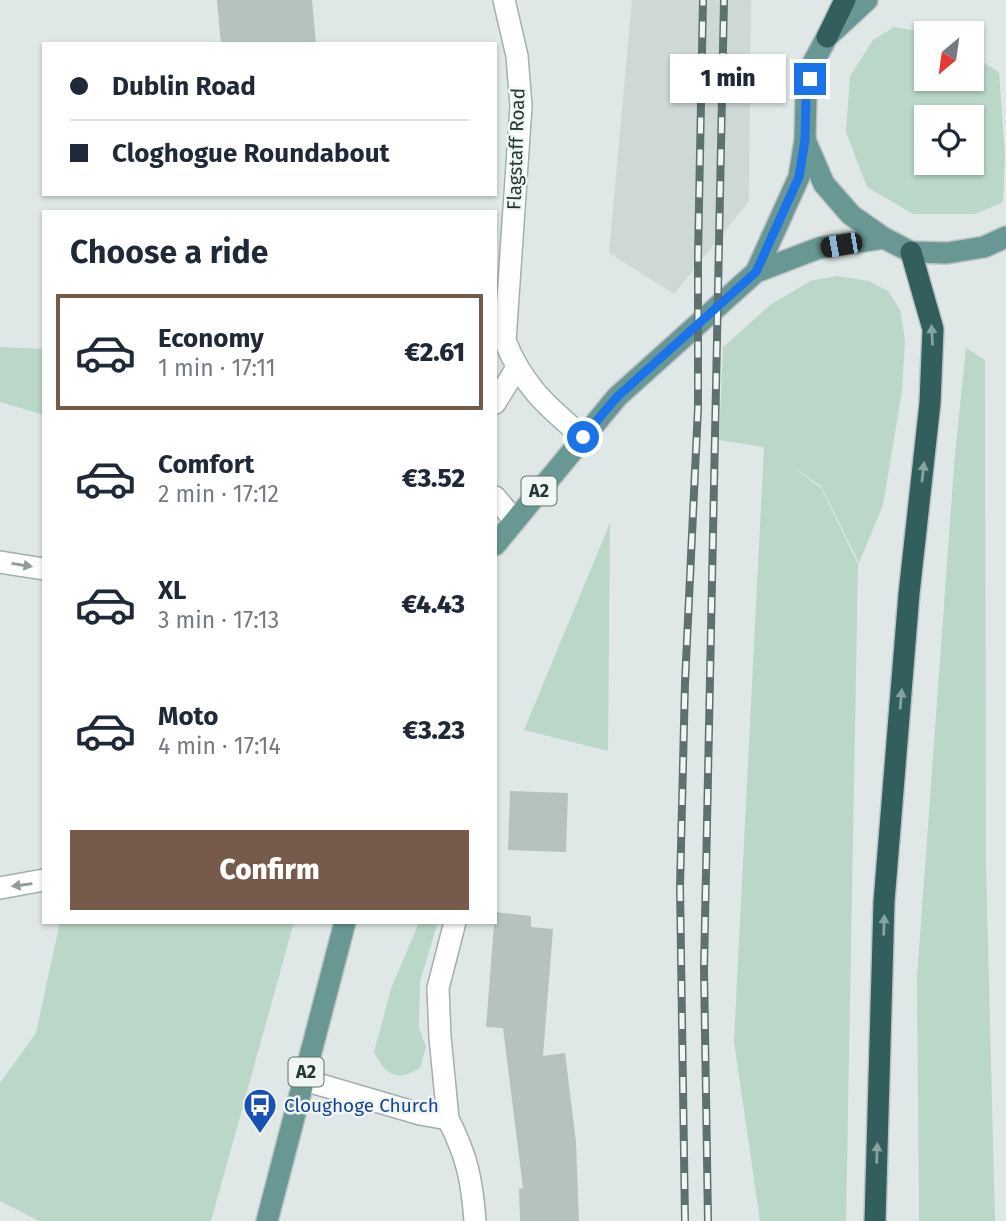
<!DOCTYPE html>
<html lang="en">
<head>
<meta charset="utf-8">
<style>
  :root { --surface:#fff; --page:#f6f6f7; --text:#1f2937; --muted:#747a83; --line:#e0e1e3; --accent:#765b4c }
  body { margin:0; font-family:"Fira Sans",sans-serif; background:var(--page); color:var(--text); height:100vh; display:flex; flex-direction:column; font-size:26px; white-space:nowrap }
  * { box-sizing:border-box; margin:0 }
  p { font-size:23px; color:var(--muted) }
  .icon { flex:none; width:38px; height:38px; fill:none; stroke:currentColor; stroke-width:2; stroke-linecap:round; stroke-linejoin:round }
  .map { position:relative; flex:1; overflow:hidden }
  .sheet { position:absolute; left:42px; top:210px; width:455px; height:714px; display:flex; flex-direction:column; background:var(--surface); border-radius:0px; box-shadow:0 2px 5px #0004 }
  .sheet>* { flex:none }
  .guide { position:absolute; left:42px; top:42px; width:455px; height:154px; border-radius:0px; box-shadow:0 2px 5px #0004; display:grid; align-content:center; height:154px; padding:0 28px; background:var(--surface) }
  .needle { width:46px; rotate:209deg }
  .buttons { position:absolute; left:914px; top:21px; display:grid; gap:14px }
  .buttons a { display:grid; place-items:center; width:70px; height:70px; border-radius:0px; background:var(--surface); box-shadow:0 2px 5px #0004; font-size:35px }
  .end { position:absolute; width:32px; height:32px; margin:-16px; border:9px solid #1a73e8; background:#fff; box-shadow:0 0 0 4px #fff }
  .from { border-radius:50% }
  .bubble { position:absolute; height:49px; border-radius:0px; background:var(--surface); box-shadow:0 2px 5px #0004; font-size:23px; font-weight:800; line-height:49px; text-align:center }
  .car { position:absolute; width:21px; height:42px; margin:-21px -10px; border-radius:9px; box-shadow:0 0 5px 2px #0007; background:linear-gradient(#222 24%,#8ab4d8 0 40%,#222 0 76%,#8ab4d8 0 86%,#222 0) }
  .guide b { display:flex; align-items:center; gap:24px; height:66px; font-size:26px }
  .guide b+b { border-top:2px solid var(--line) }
  .guide i { width:18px; height:18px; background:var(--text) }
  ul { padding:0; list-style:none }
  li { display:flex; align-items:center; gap:21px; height:116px; margin:0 14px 10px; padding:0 14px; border:4px solid transparent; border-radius:0px }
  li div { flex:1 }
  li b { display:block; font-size:26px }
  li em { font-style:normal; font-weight:800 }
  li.on { border-color:var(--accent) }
  li>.icon { width:63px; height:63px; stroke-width:1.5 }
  h2 { padding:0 28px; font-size:32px; line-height:84px }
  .button { display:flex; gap:14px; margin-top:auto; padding:14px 28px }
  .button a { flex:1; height:80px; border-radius:0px; background:var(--accent); color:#fff; font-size:28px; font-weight:800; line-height:80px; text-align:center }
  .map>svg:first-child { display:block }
  .built { fill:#ced8d5 }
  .green { fill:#bad7c7; fill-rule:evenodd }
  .building { fill:#b5c3bf }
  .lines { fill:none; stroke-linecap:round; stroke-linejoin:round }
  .lane-casing { stroke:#a3afad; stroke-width:24 }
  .street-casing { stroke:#a3afad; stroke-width:24 }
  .secondary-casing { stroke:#a0b3af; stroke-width:24 }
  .primary-casing { stroke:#bdc3c2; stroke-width:24 }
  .highway-casing { stroke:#bdc3c2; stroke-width:24 }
  .lane { stroke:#fff; stroke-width:21 }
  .street { stroke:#fff; stroke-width:21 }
  .secondary { stroke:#fff; stroke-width:21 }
  .primary { stroke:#699894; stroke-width:21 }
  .highway { stroke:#325f5d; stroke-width:21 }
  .rail-casing { stroke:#5d7270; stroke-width:8 }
  .rail { stroke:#eff6f3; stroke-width:5; stroke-dasharray:16; stroke-linecap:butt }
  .oneway { fill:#87a3a0 }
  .oneway2 { fill:#909a9a }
  .route { stroke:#1a73e8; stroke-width:9 }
  .labels { text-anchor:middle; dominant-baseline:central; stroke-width:5; stroke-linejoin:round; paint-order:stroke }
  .shield { fill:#eff6f3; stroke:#60706d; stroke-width:2 }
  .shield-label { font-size:18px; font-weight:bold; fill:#223634 }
  .street-label { font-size:19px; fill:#223634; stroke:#eff6f3 }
  .transit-label { font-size:19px; fill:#164399; stroke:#eff6f3; text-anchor:start }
</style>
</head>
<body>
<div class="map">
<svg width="1006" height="1221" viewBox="0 0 1006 1221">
  <rect width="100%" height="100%" fill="#dfe8e6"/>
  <path class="built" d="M 632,0 L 751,0 L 749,201 L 674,294 L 609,253 Z"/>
  <path class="green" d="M 894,27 L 928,33 L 926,33 L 926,79 L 971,79 L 971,55 L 999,72 L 1005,156 L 1003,202 L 975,214 L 913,214 L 867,187 L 846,132 L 850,76 L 873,40 ZM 971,117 L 971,163 L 926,163 L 926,117 Z
    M 837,276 L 869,281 L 888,291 L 900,310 L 905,340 L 902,391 L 883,505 L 859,563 L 821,486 L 788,464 L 821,488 L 858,564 L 846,1221 L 760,1221 L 734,1041 L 764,447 L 719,440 L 723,349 L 721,349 L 770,305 L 810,281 Z
    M 0,347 L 44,349 L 44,415 L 0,402 Z
    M 966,348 L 985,360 L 986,866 L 995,1221 L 919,1221 L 917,977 L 955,454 Z
    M 610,523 L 608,751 L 524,730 Z
    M 60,922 L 294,922 L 211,1221 L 39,1221 L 0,1201 L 0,1083 L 36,1033 Z
    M 419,922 L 438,922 L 420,981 L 419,1028 L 426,1047 L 420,1068 C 395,1083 386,1074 374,1052 L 391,989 Z"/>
  <path class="building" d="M 217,0 L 312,0 L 316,44 L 221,44 Z
    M 510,791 L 568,793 L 566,852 L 508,850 Z
    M 495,912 L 531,916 L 531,927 L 553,929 L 543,1056 L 565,1053 L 576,1142 L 579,1221 L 520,1221 L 519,1189 L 523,1188 L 503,1028 L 486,1027 Z"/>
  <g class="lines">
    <defs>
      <path id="lane" d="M 495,403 L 516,369
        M 495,497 L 515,521
        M 0,562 L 44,569
        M 0,888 L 44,880"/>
      <path id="street" d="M 304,1080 L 420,1114 L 448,1119 C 467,1156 472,1180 475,1221
        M 448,1119 L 440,1037 L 438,988 L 455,922"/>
      <path id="secondary" d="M 504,0 L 517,56 L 521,106 L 505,341 C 523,386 547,406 583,437"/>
      <path id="primary" d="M 867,0 L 827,37 L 813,63 L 806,95 L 805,140 L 824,184 L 851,215 L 884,238 L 911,252 L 947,253 L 984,247 L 1006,237
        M 756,272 L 799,177 L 805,140
        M 495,545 L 617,397 L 756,272 L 819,248 L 884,238
        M 267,1221 L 345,922"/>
      <path id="highway" d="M 827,37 L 845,0
        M 875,1221 L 884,902 L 909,594 L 930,403 L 933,329 L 911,252"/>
    </defs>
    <use href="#lane" class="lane-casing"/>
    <use href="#street" class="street-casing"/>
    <use href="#secondary" class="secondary-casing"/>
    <use href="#primary" class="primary-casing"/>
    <use href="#highway" class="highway-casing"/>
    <use href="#lane" class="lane"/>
    <use href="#street" class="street"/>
    <use href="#secondary" class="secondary"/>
    <use href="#primary" class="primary"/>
    <use href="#highway" class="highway"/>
    <defs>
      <path id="rail" d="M 685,1221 L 680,887 L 685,683 L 698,408 L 698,257 L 703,0
        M 708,1221 L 704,969 L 724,0"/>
    </defs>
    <use href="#rail" class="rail-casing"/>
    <use href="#rail" class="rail"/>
  </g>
  <defs><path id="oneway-solid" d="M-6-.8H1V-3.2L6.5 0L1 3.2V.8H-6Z" transform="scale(1.75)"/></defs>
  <g class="oneway">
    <use href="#oneway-solid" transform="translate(932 335) rotate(-93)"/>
    <use href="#oneway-solid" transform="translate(923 472) rotate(-84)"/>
    <use href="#oneway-solid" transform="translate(901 699) rotate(-85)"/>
    <use href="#oneway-solid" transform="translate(884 925) rotate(-88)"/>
    <use href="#oneway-solid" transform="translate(877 1153) rotate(-88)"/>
  </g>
  <g class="oneway2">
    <use href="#oneway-solid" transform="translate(22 565) rotate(9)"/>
    <use href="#oneway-solid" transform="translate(22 885) rotate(172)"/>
  </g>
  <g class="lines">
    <path class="route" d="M 583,437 L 617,397 L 756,272 L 799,177 L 805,140 L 806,95 L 810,79"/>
  </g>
  <defs>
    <symbol id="bus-pin" viewBox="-11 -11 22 30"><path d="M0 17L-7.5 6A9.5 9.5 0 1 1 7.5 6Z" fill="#1a4fb4" stroke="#eff6f3"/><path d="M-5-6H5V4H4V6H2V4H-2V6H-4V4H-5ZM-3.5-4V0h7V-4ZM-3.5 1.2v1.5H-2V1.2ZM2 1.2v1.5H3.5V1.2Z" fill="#fff"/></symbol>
  </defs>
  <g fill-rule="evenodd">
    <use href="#bus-pin" x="241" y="1086" width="38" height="52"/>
  </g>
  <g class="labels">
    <g class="shield">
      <rect x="521.5" y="476.5" width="35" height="29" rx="5"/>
      <rect x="288.5" y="1057.5" width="35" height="29" rx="5"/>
    </g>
    <g class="shield-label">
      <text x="539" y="491">A2</text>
      <text x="306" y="1072">A2</text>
    </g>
    <g class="street-label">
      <text transform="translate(516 149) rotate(-88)">Flagstaff Road</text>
    </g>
    <g class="transit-label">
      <text x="284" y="1105">Cloughoge Church</text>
    </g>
  </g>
</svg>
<div class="buttons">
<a><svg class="needle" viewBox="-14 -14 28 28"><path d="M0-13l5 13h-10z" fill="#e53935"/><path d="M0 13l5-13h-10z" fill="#747a83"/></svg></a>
<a><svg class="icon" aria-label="locate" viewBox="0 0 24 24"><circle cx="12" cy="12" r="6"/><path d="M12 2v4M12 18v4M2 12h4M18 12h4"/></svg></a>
</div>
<i class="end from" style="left:583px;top:437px"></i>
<i class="end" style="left:810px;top:79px"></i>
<div class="bubble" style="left:670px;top:54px;width:116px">1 min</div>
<i class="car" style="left:841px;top:245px;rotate:260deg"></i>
<div class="guide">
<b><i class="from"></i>Dublin Road</b>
<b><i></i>Cloghogue Roundabout</b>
</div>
<section class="sheet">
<h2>Choose a ride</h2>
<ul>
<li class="on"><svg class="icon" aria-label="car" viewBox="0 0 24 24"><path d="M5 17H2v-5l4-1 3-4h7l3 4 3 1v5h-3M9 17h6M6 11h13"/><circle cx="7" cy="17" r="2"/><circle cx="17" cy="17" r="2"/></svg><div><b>Economy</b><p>1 min · 17:11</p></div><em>€2.61</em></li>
<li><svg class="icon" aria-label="car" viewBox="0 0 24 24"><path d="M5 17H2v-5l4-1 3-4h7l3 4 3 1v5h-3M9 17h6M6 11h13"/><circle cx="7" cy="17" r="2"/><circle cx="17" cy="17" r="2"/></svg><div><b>Comfort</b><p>2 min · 17:12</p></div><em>€3.52</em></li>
<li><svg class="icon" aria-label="car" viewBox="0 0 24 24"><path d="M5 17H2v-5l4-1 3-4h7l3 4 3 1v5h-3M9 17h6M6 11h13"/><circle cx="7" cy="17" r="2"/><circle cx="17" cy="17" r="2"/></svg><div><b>XL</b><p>3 min · 17:13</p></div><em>€4.43</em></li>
<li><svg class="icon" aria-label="car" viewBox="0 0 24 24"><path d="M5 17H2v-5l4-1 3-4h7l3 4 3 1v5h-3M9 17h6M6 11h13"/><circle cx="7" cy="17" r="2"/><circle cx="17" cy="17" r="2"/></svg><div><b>Moto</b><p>4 min · 17:14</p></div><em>€3.23</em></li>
</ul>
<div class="button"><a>Confirm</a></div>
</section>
</div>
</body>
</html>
